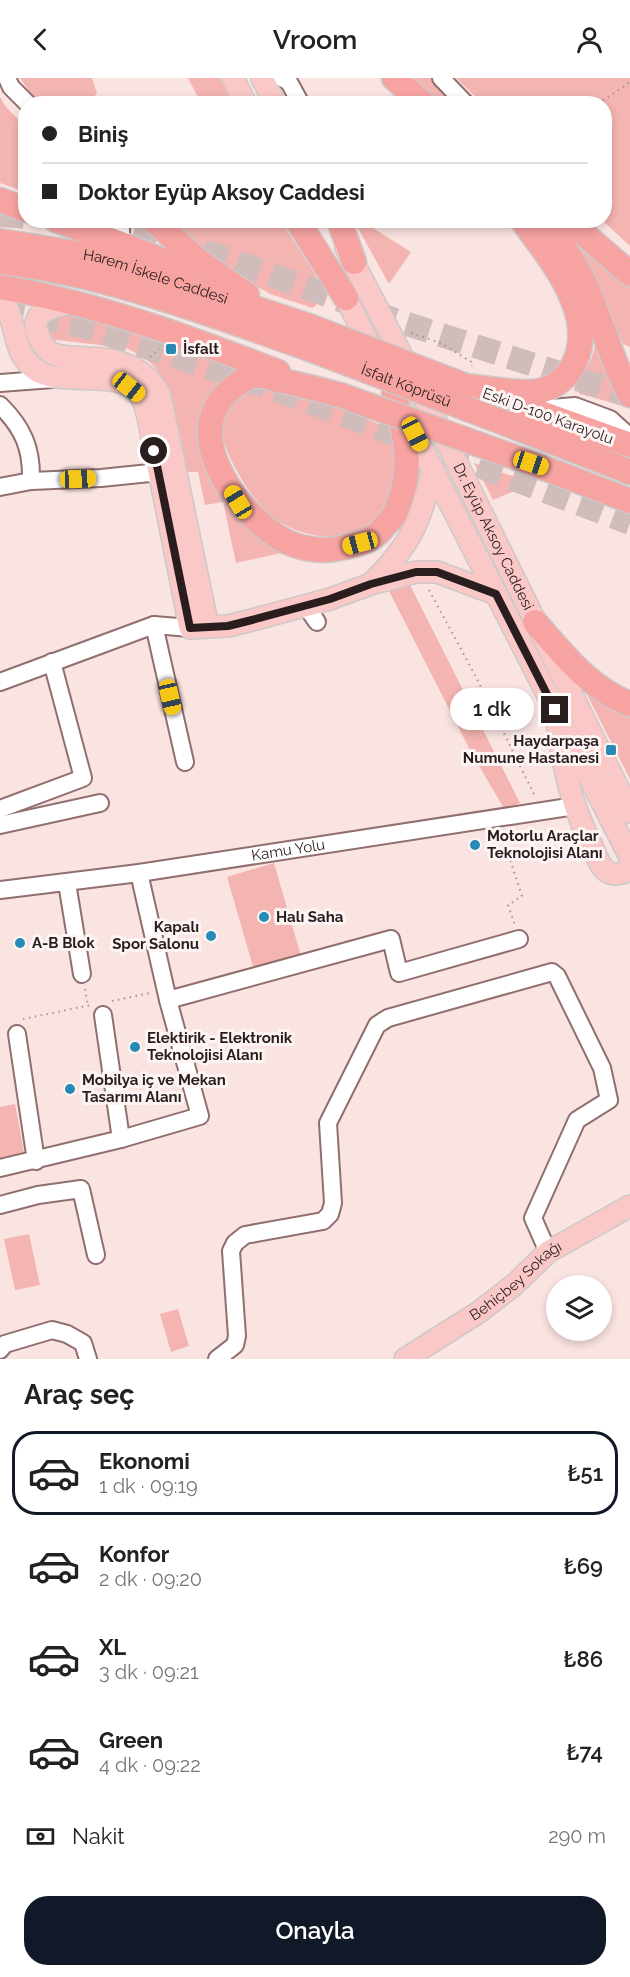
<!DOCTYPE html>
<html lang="tr">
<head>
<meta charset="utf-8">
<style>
  :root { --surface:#fff; --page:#f2f2f2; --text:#222; --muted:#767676; --line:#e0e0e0; --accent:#111827 }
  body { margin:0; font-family:Raleway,sans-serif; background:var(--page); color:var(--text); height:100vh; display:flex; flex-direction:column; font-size:22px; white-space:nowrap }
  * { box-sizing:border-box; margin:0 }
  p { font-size:20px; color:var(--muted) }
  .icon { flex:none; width:33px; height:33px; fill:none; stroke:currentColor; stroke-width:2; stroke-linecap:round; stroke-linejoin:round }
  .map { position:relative; height:1281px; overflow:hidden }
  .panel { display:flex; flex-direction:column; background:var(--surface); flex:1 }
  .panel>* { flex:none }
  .guide { position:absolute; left:18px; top:18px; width:594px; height:132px; border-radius:24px; box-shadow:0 3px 9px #0003; display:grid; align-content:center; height:132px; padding:0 24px; background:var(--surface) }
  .tools { position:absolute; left:546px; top:1197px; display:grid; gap:12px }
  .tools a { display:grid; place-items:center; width:66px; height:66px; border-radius:50%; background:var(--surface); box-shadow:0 3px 9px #0003; font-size:30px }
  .end { position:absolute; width:27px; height:27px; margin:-14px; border:8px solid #2a1d1d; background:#fff; box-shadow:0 0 0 3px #fff }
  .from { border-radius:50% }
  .bubble { position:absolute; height:42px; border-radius:21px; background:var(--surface); box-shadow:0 3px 9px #0003; font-size:20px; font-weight:600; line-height:42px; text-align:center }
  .car { position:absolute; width:18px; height:36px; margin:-18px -9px; border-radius:8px; box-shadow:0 0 4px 2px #0007; background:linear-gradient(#f5c518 24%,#345 0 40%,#f5c518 0 76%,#345 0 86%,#f5c518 0) }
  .guide b { display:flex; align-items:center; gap:21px; height:57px; font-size:22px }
  .guide b+b { border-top:2px solid var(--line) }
  .guide i { width:15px; height:15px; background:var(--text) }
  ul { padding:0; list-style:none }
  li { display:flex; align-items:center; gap:18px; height:84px; margin:0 12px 9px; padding:0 12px; border:3px solid transparent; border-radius:24px }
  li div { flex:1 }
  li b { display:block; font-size:22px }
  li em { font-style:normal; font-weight:600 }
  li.on { border-color:var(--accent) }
  li>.icon { width:54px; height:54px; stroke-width:1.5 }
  h2 { padding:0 24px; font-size:27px; line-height:72px }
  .pay { display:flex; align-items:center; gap:15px; height:66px; padding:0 24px; font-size:22px }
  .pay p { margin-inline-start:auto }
  .action { display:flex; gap:12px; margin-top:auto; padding:12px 24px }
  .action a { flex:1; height:69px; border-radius:24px; background:var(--accent); color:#fff; font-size:24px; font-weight:600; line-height:69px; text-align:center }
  header { display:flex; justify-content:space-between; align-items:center; height:78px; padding:0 24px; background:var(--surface); font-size:27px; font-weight:600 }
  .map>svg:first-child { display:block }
  .green { fill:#f4b4b1 }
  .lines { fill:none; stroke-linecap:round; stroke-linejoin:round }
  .highway-tunnel { stroke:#d0bcbb; stroke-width:24; stroke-dasharray:24 12; stroke-linecap:butt }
  .minor-casing { stroke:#906f6e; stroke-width:20 }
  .major-casing { stroke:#ccc9c9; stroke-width:24 }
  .highway-casing { stroke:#ccc9c9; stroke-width:27 }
  .path { stroke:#a59392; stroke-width:2; stroke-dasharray:1.5 4.5; stroke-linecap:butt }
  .minor { stroke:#fff; stroke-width:16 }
  .major { stroke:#fac8c7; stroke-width:21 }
  .highway { stroke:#f7a3a1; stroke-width:24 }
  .highway-bridge-casing { stroke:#ccc9c9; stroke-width:27; stroke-linecap:butt }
  .highway-bridge { stroke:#f7a3a1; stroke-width:24 }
  .route { stroke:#2a1d1d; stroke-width:8 }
  .poi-dot { fill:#278ab4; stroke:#fcf5f4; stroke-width:2 }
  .labels { text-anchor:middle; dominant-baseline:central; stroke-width:6; stroke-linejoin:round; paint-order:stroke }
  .street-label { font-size:15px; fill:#2a1d1d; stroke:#fcf5f4 }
  .poi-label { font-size:15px; font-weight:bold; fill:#2a1d1d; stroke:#fcf5f4; text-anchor:start }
</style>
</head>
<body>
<header><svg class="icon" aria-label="back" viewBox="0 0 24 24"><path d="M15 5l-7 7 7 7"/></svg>Vroom<svg class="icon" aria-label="person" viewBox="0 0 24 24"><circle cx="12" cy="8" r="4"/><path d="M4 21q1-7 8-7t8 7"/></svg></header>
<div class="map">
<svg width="630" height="1281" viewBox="0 0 630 1281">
  <rect width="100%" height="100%" fill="#fae4e2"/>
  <path class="green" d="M 20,0 L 92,0 L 97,15 C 86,32 55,25 37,25 Z
    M 188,0 L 220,0 L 232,25 L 201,25 Z
    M 412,0 L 445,0 L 467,25 L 441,25 Z
    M 456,0 L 630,0 L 630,168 L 603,143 L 604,142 L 604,26 L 482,25 Z
    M 0,19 L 6,29 L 25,48 L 25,114 L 0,105 Z
    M 172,143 L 281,143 L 313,193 L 326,218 L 313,230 L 270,216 L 234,196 L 179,155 Z
    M 354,143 L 366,143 L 365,145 L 411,174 L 389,206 Z
    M 574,159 L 630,208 L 630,269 L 623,266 Z
    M 53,231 L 145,255 L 168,272 L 215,276 L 253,286 L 202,350 L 286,474 L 236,485 L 223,424 L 205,427 L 198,394 L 183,394 C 178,370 169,310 157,292 C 150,282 136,275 126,270 L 48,261 L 43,238 Z
    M 599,253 L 625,326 L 624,328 L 580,316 L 574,309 L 591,282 Z
    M 261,306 L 292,311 L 391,351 C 394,364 399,379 399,392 C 400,400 393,410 390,417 C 385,429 381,441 371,448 C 345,467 300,459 275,441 C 255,427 216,369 223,343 C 229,323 244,314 261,306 Z
    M 474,385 L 533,405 L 493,422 Z
    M 409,505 L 520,725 L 505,732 L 472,676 L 389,513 Z
    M 581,605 L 630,631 L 630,701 Z
    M 274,785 L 301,878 L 254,892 L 227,799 Z
    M 15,1026 L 25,1080 L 0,1085 L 0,1029 Z
    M 29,1156 L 40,1207 L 15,1212 L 4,1161 Z
    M 178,1231 L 189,1268 L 171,1274 L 160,1236 Z"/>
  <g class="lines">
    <path class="highway-tunnel" d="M 0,137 L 26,139
      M 98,149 L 131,154 L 223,179 L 395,242 L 630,318
      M 0,232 L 82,248 L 281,313 L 630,445"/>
    <defs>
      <g id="minor">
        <path d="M 7,0 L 11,9 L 28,26"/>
        <path d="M 282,0 L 289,4 L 301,26"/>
        <path d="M 441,0 L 466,26"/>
        <path d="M 121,142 L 121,166"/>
        <path d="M 0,305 L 53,301"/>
        <path d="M 0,327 C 23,350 32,370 31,403"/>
        <path d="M 539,331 L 575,328 L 610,341 L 630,359"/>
        <path d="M 0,409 L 31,403 L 101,400 L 169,393"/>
        <path d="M 306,528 L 317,544"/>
        <path d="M 154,547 L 185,684"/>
        <path d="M 0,604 L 154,547 L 190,550"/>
        <path d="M 0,731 L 83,700 L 52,584"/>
        <path d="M 0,747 L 100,725"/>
        <path d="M 67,805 L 82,896"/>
        <path id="s1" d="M 0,812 L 139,795 L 575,728"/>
        <path d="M 168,922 L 391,861 L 399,895 L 519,861"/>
        <path d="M 103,937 L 121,1061"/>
        <path d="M 17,956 L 36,1083"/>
        <path d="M 0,1090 L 121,1061 L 200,1038 L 168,922 L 139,795"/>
        <path d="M 0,1127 L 38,1117 L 81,1111 L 96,1177"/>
        <path d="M 0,1272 L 5,1266 L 52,1252 L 67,1256 L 83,1265 L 88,1281"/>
        <path d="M 217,1281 L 235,1267 L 237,1258 L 231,1173 L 235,1165 L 245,1157 L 323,1143 L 330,1136 L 333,1125 L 328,1045 L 377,947 L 388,940 L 552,894 L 557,898 L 602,990 L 609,1022 L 577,1042 L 533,1140 L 548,1174"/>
      </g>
      <g id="major">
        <path d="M 233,0 L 246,26"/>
        <path d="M 262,0 L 275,26"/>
        <path id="s2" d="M 346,170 L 441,353 L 630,734"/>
        <path d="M 339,207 L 377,281"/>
        <path d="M 0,220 C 20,243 9,277 39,294 C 66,308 121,290 140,317 C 149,331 150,354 154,370 C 167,430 178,490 190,550 L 228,548 L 252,542 L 330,521 L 371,506 L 416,494 L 437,494 L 496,516"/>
        <path d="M 73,225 C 55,228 26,233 39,259 C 41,265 45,270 50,274 C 60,280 75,279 86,280 C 117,280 146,289 160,318 L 208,549"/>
        <path d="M 403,333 L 630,779"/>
        <path d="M 373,504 C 411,466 421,443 433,391"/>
        <path d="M 557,644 C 562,688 573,731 593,770 C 596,777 599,786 604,791 C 612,799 621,796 630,792"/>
        <path id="s3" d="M 405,1281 L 479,1234 L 514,1207 L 548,1174 L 630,1128"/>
      </g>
      <g id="highway">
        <path d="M 394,0 L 424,26"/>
        <path d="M 0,122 L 26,132"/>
        <path d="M 56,142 L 121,166 L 189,193"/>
        <path d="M 153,142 L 199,183 L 247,217"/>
        <path d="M 297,142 L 346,220"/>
        <path d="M 339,142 L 354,184"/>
        <path d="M 546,142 C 560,163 574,183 585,206 C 602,243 611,282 630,317"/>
        <path d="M 568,142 L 630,196"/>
        <path id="s4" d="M 0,163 L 99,179 L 309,248"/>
        <path d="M 0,184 C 106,196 207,235 307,270"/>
        <path d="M 0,209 C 96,225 187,259 278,294"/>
        <path d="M 466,308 C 486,310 509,315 530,314 C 545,314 560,306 569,294 C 604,244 551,182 522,142"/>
        <path d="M 340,317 C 320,312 299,306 278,302 C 272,300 263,297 256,298 C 247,298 235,307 229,313 C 178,358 241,441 287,464 C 305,472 326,474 345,469 C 358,466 372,463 381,452 C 384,448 389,443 393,439 C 396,434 398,427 400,422 C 414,384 403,353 394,315"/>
        <path d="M 499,320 L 630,367"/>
        <path d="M 507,346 L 630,394"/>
        <path d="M 531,385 L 630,423"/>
        <path d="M 535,544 C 562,575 590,611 630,626"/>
      </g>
    </defs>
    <use href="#minor" class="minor-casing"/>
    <use href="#major" class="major-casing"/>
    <use href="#highway" class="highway-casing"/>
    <path class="path" d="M 598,26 L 630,4
      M 411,255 L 441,265 L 473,285 L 472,288
      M 150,279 L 160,271
      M 429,512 L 476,599 L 536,720
      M 501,754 L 522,818 L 508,827 L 515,847
      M 85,911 L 88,928
      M 112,923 L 150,915
      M 23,941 L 91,927"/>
    <use href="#minor" class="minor"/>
    <use href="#major" class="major"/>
    <use href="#highway" class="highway"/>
    <defs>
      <g id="highway-bridge">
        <path d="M 309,248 L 466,308"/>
        <path id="s5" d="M 307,270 L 507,346"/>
        <path d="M 340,317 L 531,385"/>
      </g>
    </defs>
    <use href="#highway-bridge" class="highway-bridge-casing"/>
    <use href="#highway-bridge" class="highway-bridge"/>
  </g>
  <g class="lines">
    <path class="route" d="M 154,373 L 190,550 L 228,548 L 252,542 L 330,521 L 371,506 L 416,494 L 437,494 L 496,516 L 555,632"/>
  </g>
  <g class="poi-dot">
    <rect x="165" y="265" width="12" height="12" rx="3"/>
    <rect x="605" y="666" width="12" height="12" rx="3"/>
    <circle cx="475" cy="767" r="6"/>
    <circle cx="264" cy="839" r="6"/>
    <circle cx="211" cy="858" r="6"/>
    <circle cx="20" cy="865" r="6"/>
    <circle cx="135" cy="969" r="6"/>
    <circle cx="70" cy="1011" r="6"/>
  </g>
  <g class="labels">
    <g class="street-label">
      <text stroke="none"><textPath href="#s4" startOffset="160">Harem İskele Caddesi</textPath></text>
      <text stroke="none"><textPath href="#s5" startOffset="106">İsfalt Köprüsü</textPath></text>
      <text transform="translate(548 338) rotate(20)">Eski D-100 Karayolu</text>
      <text stroke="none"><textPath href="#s2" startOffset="324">Dr. Eyüp Aksoy Caddesi</textPath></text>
      <text stroke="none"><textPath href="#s1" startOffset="291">Kamu Yolu</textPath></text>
      <text stroke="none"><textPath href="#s3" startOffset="136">Behiçbey Sokağı</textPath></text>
    </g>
    <g class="poi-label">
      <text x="183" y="271">İsfalt</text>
      <text x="599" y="663" text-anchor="end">Haydarpaşa<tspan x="599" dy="17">Numune Hastanesi</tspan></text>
      <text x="487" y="758">Motorlu Araçlar<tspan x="487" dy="17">Teknolojisi Alanı</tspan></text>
      <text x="276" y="839">Halı Saha</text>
      <text x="199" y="849" text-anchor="end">Kapalı<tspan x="199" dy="17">Spor Salonu</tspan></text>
      <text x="32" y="865">A-B Blok</text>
      <text x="147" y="960">Elektirik - Elektronik<tspan x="147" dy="17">Teknolojisi Alanı</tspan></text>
      <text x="82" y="1002">Mobilya iç ve Mekan<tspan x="82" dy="17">Tasarımı Alanı</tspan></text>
    </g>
  </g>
</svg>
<div class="tools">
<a><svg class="icon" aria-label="layers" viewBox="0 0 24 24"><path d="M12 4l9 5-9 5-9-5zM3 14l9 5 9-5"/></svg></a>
</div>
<i class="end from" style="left:154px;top:373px"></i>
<i class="end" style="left:555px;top:632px"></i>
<div class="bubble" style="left:450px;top:610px;width:84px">1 dk</div>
<i class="car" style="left:129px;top:309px;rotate:128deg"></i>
<i class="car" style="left:415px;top:356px;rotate:153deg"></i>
<i class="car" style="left:531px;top:385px;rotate:108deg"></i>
<i class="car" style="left:78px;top:401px;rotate:88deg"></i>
<i class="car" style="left:238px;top:424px;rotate:329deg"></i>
<i class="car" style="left:360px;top:465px;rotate:255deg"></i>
<i class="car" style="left:170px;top:619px;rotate:167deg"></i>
<div class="guide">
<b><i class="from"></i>Biniş</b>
<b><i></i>Doktor Eyüp Aksoy Caddesi</b>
</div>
</div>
<section class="panel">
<h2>Araç seç</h2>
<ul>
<li class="on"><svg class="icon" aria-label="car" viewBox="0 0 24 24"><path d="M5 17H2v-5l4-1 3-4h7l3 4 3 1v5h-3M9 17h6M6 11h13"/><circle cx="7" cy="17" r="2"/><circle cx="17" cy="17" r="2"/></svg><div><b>Ekonomi</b><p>1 dk · 09:19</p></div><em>₺51</em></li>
<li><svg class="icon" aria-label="car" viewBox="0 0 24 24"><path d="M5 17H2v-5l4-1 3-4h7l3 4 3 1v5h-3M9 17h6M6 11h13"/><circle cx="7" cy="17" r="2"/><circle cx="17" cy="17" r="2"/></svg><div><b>Konfor</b><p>2 dk · 09:20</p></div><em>₺69</em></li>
<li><svg class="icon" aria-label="car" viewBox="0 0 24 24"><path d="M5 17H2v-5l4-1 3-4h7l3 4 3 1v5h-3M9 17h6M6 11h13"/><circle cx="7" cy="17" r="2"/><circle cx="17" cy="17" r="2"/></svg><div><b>XL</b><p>3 dk · 09:21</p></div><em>₺86</em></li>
<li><svg class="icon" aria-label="car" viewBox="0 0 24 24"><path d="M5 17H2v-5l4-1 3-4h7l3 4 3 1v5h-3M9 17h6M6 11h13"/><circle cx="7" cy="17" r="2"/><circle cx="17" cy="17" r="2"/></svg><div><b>Green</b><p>4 dk · 09:22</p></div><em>₺74</em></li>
</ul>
<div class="pay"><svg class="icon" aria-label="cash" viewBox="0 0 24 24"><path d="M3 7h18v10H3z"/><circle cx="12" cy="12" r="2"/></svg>Nakit<p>290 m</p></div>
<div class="action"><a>Onayla</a></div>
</section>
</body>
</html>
